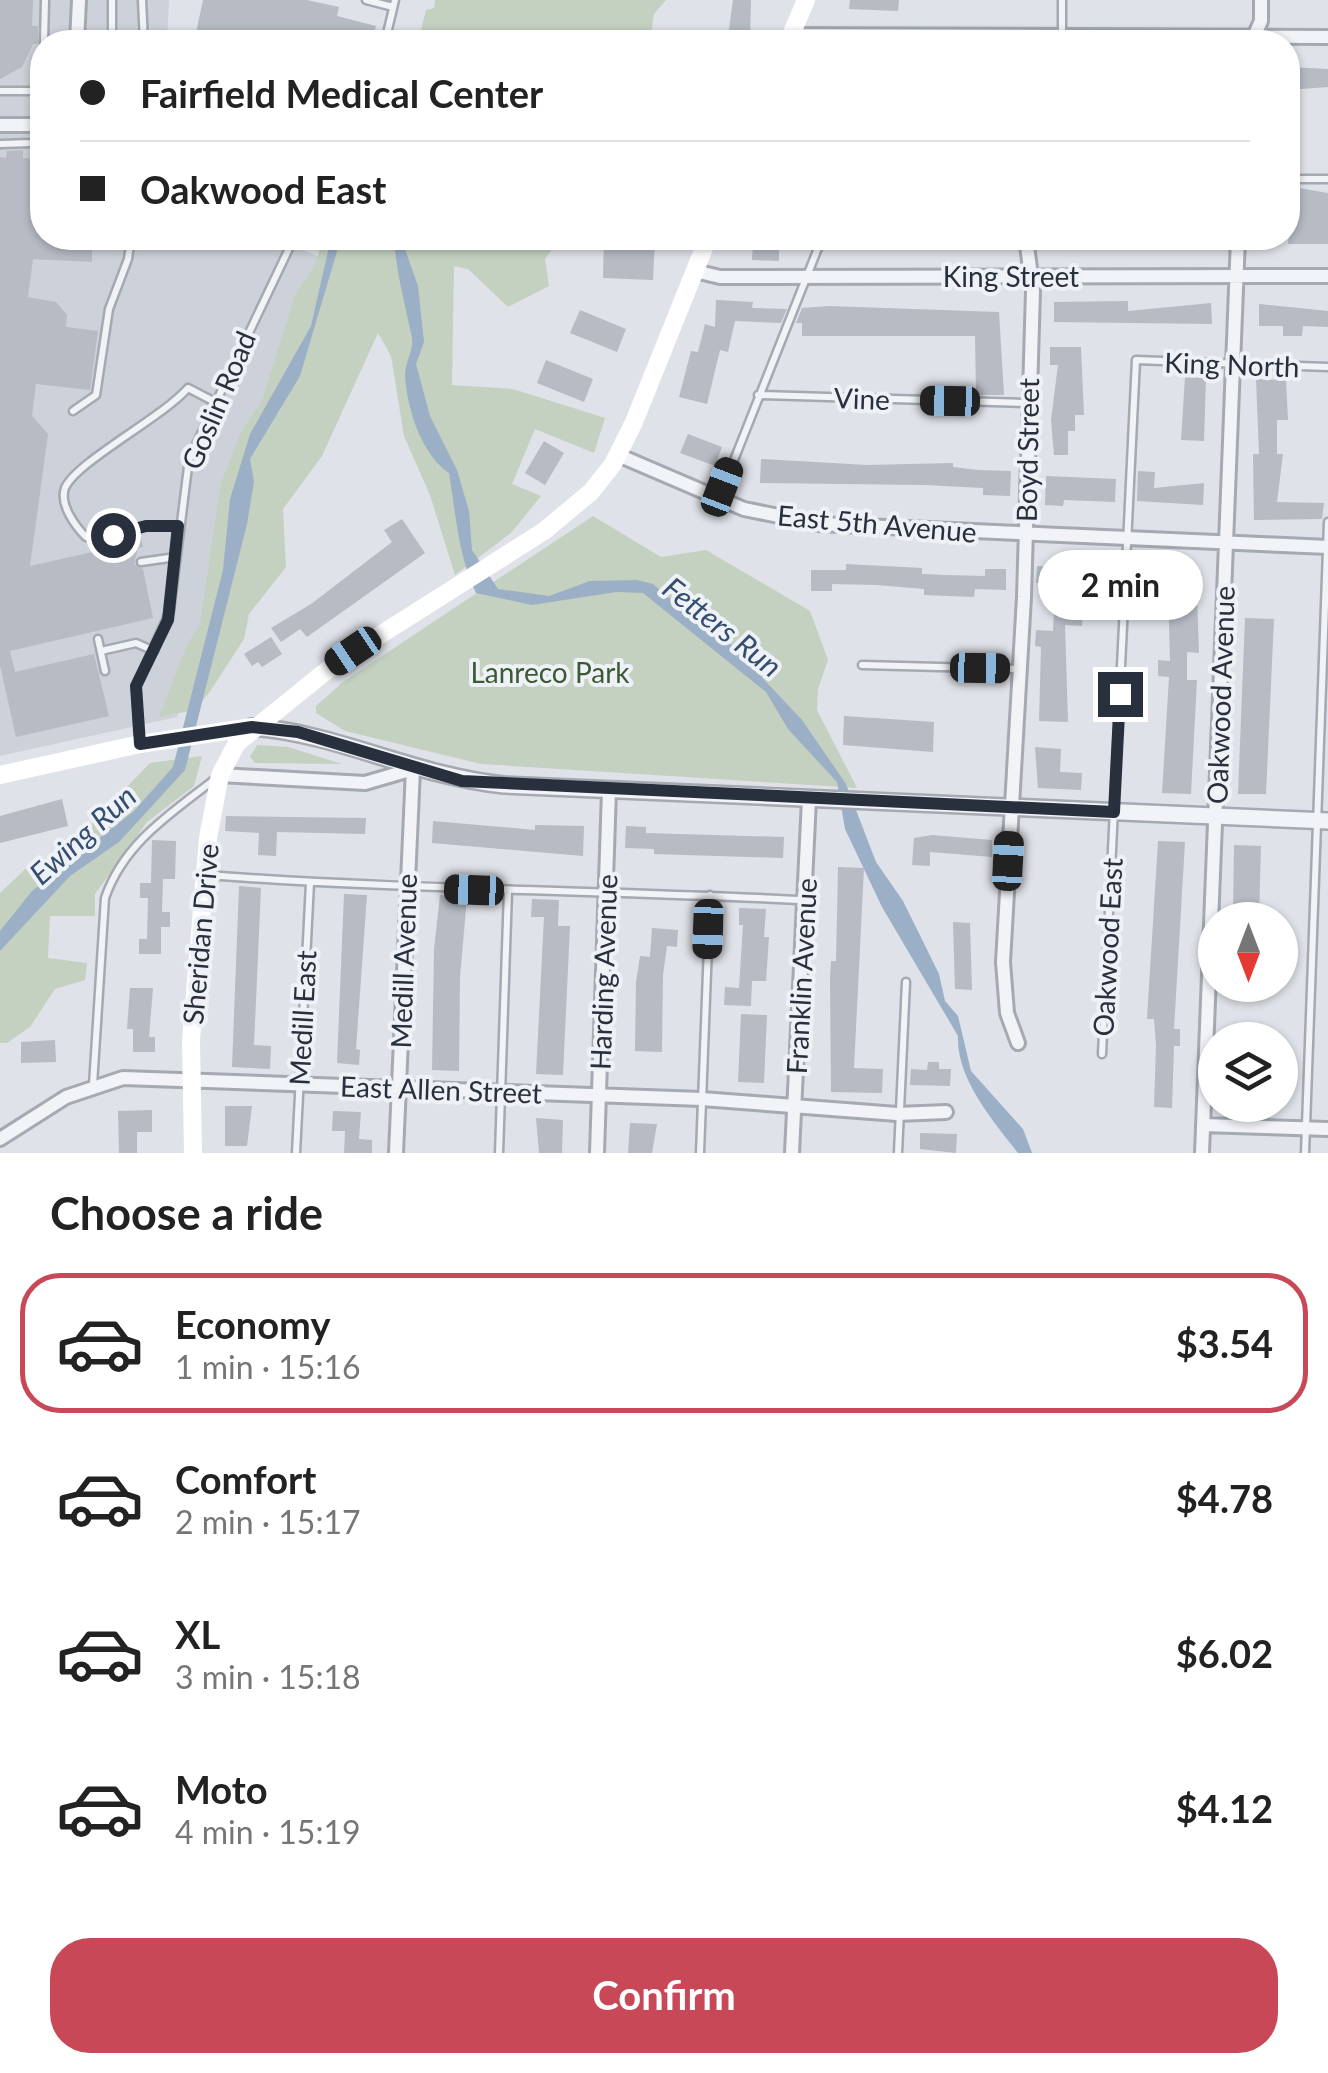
<!DOCTYPE html>
<html lang="en">
<head>
<meta charset="utf-8">
<style>
  :root { --surface:#fff; --page:#f2f2f2; --text:#222; --muted:#767676; --line:#e0e0e0; --accent:#c94858 }
  body { margin:0; font-family:Lato,sans-serif; background:var(--page); color:var(--text); height:100vh; display:flex; flex-direction:column; font-size:38px; white-space:nowrap }
  * { box-sizing:border-box; margin:0 }
  p { font-size:32px; color:var(--muted) }
  .icon { flex:none; width:55px; height:55px; fill:none; stroke:currentColor; stroke-width:2; stroke-linecap:round; stroke-linejoin:round }
  .map { position:relative; height:1153px; overflow:hidden }
  .sheet { display:flex; flex-direction:column; background:var(--surface); flex:1 }
  .sheet>* { flex:none }
  .guide { position:absolute; left:30px; top:30px; width:1270px; height:220px; border-radius:40px; box-shadow:0 2px 8px #0004; display:grid; align-content:center; height:220px; padding:0 50px; background:var(--surface) }
  .needle { width:65px; rotate:180deg }
  .controls { position:absolute; left:1198px; top:902px; display:grid; gap:20px }
  .controls a { display:grid; place-items:center; width:100px; height:100px; border-radius:50%; background:var(--surface); box-shadow:0 2px 8px #0004; font-size:50px }
  .end { position:absolute; width:45px; height:45px; margin:-22px; border:12px solid #28303e; background:#fff; box-shadow:0 0 0 5px #fff }
  .from { border-radius:50% }
  .bubble { position:absolute; height:70px; border-radius:35px; background:var(--surface); box-shadow:0 2px 8px #0004; font-size:32px; font-weight:700; line-height:70px; text-align:center }
  .car { position:absolute; width:30px; height:60px; margin:-30px -15px; border-radius:12px; box-shadow:0 0 8px 2px #0007; background:linear-gradient(#222 24%,#8ab4d8 0 40%,#222 0 76%,#8ab4d8 0 86%,#222 0) }
  .guide b { display:flex; align-items:center; gap:35px; height:95px; font-size:38px }
  .guide b+b { border-top:2px solid var(--line) }
  .guide i { width:25px; height:25px; background:var(--text) }
  ul { padding:0; list-style:none }
  li { display:flex; align-items:center; gap:30px; height:140px; margin:0 20px 15px; padding:0 30px; border:5px solid transparent; border-radius:40px }
  li div { flex:1 }
  li b { display:block; font-size:38px }
  li em { font-style:normal; font-weight:700 }
  li.active { border-color:var(--accent) }
  li>.icon { width:90px; height:90px; stroke-width:1.5 }
  h2 { padding:0 50px; font-size:45px; line-height:120px }
  .action { display:flex; gap:20px; margin-top:auto; padding:20px 50px }
  .action a { flex:1; height:115px; border-radius:40px; background:var(--accent); color:#fff; font-size:40px; font-weight:700; line-height:115px; text-align:center }
  .map>svg:first-child { display:block }
  .built { fill:#cdd1d9 }
  .green { fill:#c4d1c0 }
  .water { fill:#9bafc6 }
  .building { fill:#b6bbc4 }
  .lines { fill:none; stroke-linecap:round; stroke-linejoin:round }
  .service-casing { stroke:#a4a9b2; stroke-width:11 }
  .minor-casing { stroke:#a4a9b2; stroke-width:18 }
  .tertiary-casing { stroke:#a4a9b2; stroke-width:20 }
  .service { stroke:#f1f3f6; stroke-width:6 }
  .minor { stroke:#f1f3f6; stroke-width:12 }
  .tertiary { stroke:#f1f3f6; stroke-width:15 }
  .secondary { stroke:#fff; stroke-width:18 }
  .route { stroke:#28303e; stroke-width:12 }
  .labels { text-anchor:middle; dominant-baseline:central; stroke-width:8; stroke-linejoin:round; paint-order:stroke }
  .street-label { font-size:28px; fill:#28303e; stroke:#eef1f5 }
  .park-label { font-size:28px; fill:#3c5936; stroke:#eef1f5 }
  .water-label { font-size:30px; font-style:italic; fill:#344e70; stroke:#eef1f5 }
</style>
</head>
<body>
<div class="map">
<svg width="1328" height="1153" viewBox="0 0 1328 1153">
  <rect width="100%" height="100%" fill="#dfe2e8"/>
  <path class="built" d="M 0,0 L 169,0 L 167,42 L 42,42 L 42,238 L 274,238 L 342,266 L 273,371 L 177,717 L 0,756 Z"/>
  <path class="green" d="M 435,0 L 666,0 L 654,14 L 650,42 L 418,42 L 426,10 L 434,8 Z
    M 323,238 L 560,238 L 545,259 L 549,286 L 508,307 L 468,269 L 454,266 L 452,385 L 513,389 L 605,418 L 594,453 L 535,429 L 512,484 L 541,496 L 511,533 L 455,575 L 430,495 L 404,436 L 391,356 L 378,333 L 322,456 L 283,509 L 286,567 L 249,614 L 244,639 L 209,693 L 194,710 L 159,717 L 187,645 L 200,624 L 221,483 L 242,430 L 262,401 L 295,295 L 315,265 Z
    M 593,516 L 661,557 L 706,550 L 810,611 L 828,660 L 818,689 L 817,710 L 857,788 L 481,764 L 345,731 L 316,713 L 316,706 L 343,682 Z
    M 257,745 L 288,747 L 342,764 L 255,763 L 250,757 Z
    M 202,756 L 194,786 L 147,822 L 95,894 L 95,916 L 50,916 L 48,958 L 87,963 L 85,980 L 55,989 L 30,1027 L 7,1043 L 0,1043 L 0,893 L 34,861 L 72,852 L 91,824 L 150,763 Z"/>
  <path class="water" d="M 331,238 L 341,238 L 300,376 L 250,459 L 254,482 L 247,524 L 185,770 L 119,842 L 70,876 L 0,951 L 0,931 L 32,891 L 134,811 L 173,767 L 223,570 L 230,499 L 250,434 L 311,326 Z
    M 394,238 L 401,238 L 418,286 L 424,342 L 416,364 L 430,416 L 457,470 L 469,511 L 472,550 L 498,589 L 549,596 L 590,581 L 637,580 L 653,584 L 703,627 L 724,637 L 802,720 L 846,784 L 876,862 L 903,901 L 939,974 L 945,1001 L 958,1016 L 971,1071 L 1023,1129 L 1032,1153 L 1018,1153 C 993,1121 956,1078 958,1036 L 882,907 L 845,829 L 837,782 L 788,729 L 766,692 L 643,593 L 616,592 L 532,605 L 476,593 C 458,555 456,515 449,473 C 421,454 407,408 405,376 C 405,362 414,350 412,338 C 405,304 396,272 394,238 Z"/>
  <path class="building" d="M 0,0 L 33,0 L 32,26 L 38,26 L 38,44 L 33,44 L 22,67 L 0,79 Z
    M 203,0 L 307,0 L 339,7 L 337,16 L 376,26 L 372,42 L 194,42 Z
    M 733,0 L 751,0 L 750,36 L 728,36 Z
    M 850,0 L 899,0 L 898,11 L 849,9 Z
    M 1288,67 L 1328,69 L 1328,87 L 1288,90 Z
    M 23,150 L 23,158 L 42,159 L 42,238 L 110,238 L 109,248 L 92,248 L 92,262 L 33,259 L 28,297 L 56,302 L 67,315 L 66,327 L 98,331 L 90,390 L 36,384 L 32,416 L 48,434 L 30,566 L 124,545 L 123,540 L 141,537 L 143,547 L 138,548 L 134,564 L 143,569 L 153,618 L 10,651 L 15,672 L 94,654 L 109,716 L 16,737 L 0,665 L 0,157 L 6,158 L 7,151 Z
    M 1293,187 L 1328,193 L 1328,244 L 1288,244 Z
    M 604,238 L 655,238 L 653,280 L 603,278 Z
    M 1039,238 L 1100,238 L 1100,246 L 1039,249 Z
    M 753,241 L 779,241 L 779,261 L 752,260 Z
    M 716,300 L 753,302 L 752,308 L 787,309 L 781,323 L 735,321 L 728,352 L 720,350 L 707,404 L 679,397 L 691,351 L 698,352 L 705,324 L 715,327 Z
    M 1128,301 L 1128,311 L 1211,303 L 1212,324 L 1054,322 L 1054,302 Z
    M 1259,304 L 1328,311 L 1328,327 L 1303,326 L 1302,336 L 1283,336 L 1283,326 L 1259,326 Z
    M 829,306 L 999,312 L 1004,395 L 976,395 L 975,336 L 802,336 L 802,323 L 796,323 L 802,308 Z
    M 580,310 L 626,329 L 617,352 L 570,333 Z
    M 1050,347 L 1081,347 L 1084,415 L 1075,415 L 1075,431 L 1068,431 L 1068,455 L 1054,455 L 1051,420 L 1058,365 L 1050,365 Z
    M 546,360 L 593,379 L 584,402 L 537,383 Z
    M 1185,377 L 1206,378 L 1204,441 L 1181,440 Z
    M 1256,379 L 1286,380 L 1288,420 L 1277,420 L 1277,454 L 1283,454 L 1277,502 L 1324,503 L 1322,519 L 1254,520 L 1253,454 L 1259,454 Z
    M 688,434 L 722,447 L 715,466 L 680,453 Z
    M 544,441 L 564,453 L 545,485 L 525,473 Z
    M 761,459 L 867,465 L 953,463 L 953,467 L 978,470 L 1011,471 L 1010,496 L 983,495 L 983,488 L 925,485 L 760,483 Z
    M 1138,471 L 1155,472 L 1154,488 L 1204,483 L 1203,505 L 1137,501 Z
    M 1046,476 L 1116,479 L 1115,502 L 1064,500 L 1063,506 L 1045,505 Z
    M 402,519 L 425,553 L 307,637 L 300,629 L 281,642 L 271,628 L 311,604 L 392,542 L 384,530 Z
    M 846,564 L 922,568 L 922,574 L 946,575 L 985,576 L 985,569 L 1006,569 L 1006,590 L 975,589 L 974,597 L 924,595 L 924,589 L 876,585 L 832,584 L 832,591 L 811,591 L 811,570 L 846,570 Z
    M 1167,565 L 1196,566 L 1199,653 L 1187,652 L 1187,680 L 1197,680 L 1191,794 L 1162,793 L 1169,677 L 1158,676 L 1158,660 L 1170,661 L 1168,589 L 1132,588 L 1132,572 L 1167,573 Z
    M 1037,566 L 1118,568 L 1118,584 L 1036,583 Z
    M 1054,608 L 1083,609 L 1082,626 L 1065,625 L 1068,722 L 1039,721 L 1041,647 L 1035,646 L 1036,630 L 1053,631 Z
    M 1245,618 L 1274,619 L 1266,794 L 1238,794 Z
    M 271,637 L 282,654 L 262,667 L 258,662 L 252,666 L 244,654 Z
    M 844,716 L 934,722 L 933,752 L 843,745 Z
    M 1035,747 L 1061,749 L 1060,772 L 1082,773 L 1081,790 L 1038,788 Z
    M 62,799 L 68,826 L 0,843 L 0,816 Z
    M 226,816 L 366,818 L 365,834 L 277,832 L 276,856 L 258,855 L 259,833 L 225,831 Z
    M 433,821 L 535,830 L 535,825 L 584,826 L 583,856 L 432,843 Z
    M 626,826 L 646,827 L 646,833 L 784,837 L 783,858 L 654,854 L 654,849 L 625,848 Z
    M 932,835 L 992,840 L 992,857 L 930,852 L 930,866 L 912,865 L 914,838 Z
    M 152,840 L 176,841 L 175,879 L 163,879 L 162,912 L 170,912 L 170,927 L 161,927 L 161,954 L 139,954 L 139,939 L 147,939 L 148,898 L 140,898 L 140,883 L 151,883 Z
    M 1158,841 L 1185,842 L 1174,1029 L 1180,1029 L 1180,1046 L 1174,1046 L 1172,1108 L 1154,1107 L 1156,1045 L 1154,1019 L 1147,1019 Z
    M 1234,845 L 1261,846 L 1259,917 L 1233,917 Z
    M 838,867 L 864,868 L 854,1068 L 883,1069 L 882,1093 L 831,1092 L 830,978 L 831,961 L 836,961 Z
    M 239,886 L 261,888 L 254,1045 L 271,1046 L 270,1069 L 232,1067 Z
    M 344,894 L 367,895 L 356,1049 L 360,1050 L 359,1065 L 337,1063 Z
    M 440,895 L 467,897 L 460,977 L 459,1071 L 432,1070 L 434,949 Z
    M 532,899 L 559,900 L 558,926 L 570,926 L 563,1075 L 536,1074 L 544,917 L 531,917 Z
    M 739,908 L 766,909 L 764,937 L 769,937 L 766,981 L 752,981 L 751,1006 L 724,1005 L 725,987 L 739,988 L 743,925 L 739,925 Z
    M 953,922 L 970,923 L 972,990 L 955,989 Z
    M 652,928 L 678,930 L 677,947 L 667,946 L 663,975 L 662,1052 L 635,1051 L 636,982 L 640,956 L 650,957 Z
    M 130,988 L 153,988 L 149,1037 L 155,1037 L 155,1052 L 133,1052 L 133,1029 L 127,1029 Z
    M 741,1014 L 767,1015 L 764,1083 L 738,1082 Z
    M 55,1040 L 56,1062 L 21,1063 L 21,1042 Z
    M 928,1062 L 939,1062 L 939,1069 L 951,1069 L 950,1086 L 910,1085 L 911,1069 L 927,1070 Z
    M 225,1106 L 252,1106 L 247,1146 L 225,1146 Z
    M 152,1110 L 152,1132 L 137,1132 L 137,1153 L 119,1153 L 118,1111 Z
    M 333,1111 L 361,1112 L 359,1139 L 372,1140 L 372,1153 L 344,1153 L 345,1131 L 332,1131 Z
    M 536,1118 L 563,1120 L 562,1153 L 539,1153 Z
    M 630,1123 L 657,1124 L 652,1153 L 628,1153 Z
    M 920,1133 L 957,1134 L 956,1153 L 920,1149 Z"/>
  <g class="lines">
    <defs>
      <path id="service" d="M 142,0 L 144,42
        M 366,0 L 393,7
        M 44,42 L 45,0
        M 112,42 L 112,0
        M 385,42 L 395,0
        M 1062,42 L 1062,0
        M 0,91 L 36,91 L 42,82
        M 0,144 L 32,143 L 42,131
        M 1288,179 L 1328,179
        M 758,395 L 1027,403
        M 73,411 L 96,395 L 109,309 L 128,259 L 131,238
        M 719,498 L 822,238
        M 178,526 L 147,526 L 86,537 C 75,526 59,504 65,488 C 76,462 163,417 188,388 L 213,401
        M 141,562 L 176,557
        M 98,639 L 105,671
        M 101,651 L 136,643 L 154,651
        M 862,665 L 1018,669
        M 139,743 L 136,686 L 170,611 L 189,459 L 294,238
        M 207,875 C 405,890 604,890 802,900
        M 1102,1054 L 1136,360 L 1328,367
        M 93,1085 L 105,898 C 124,843 170,814 215,779
        M 296,1153 L 310,883
        M 499,1153 L 508,891
        M 700,1153 L 710,895
        M 898,1153 L 906,982
        M 1305,1153 L 1328,522"/>
      <path id="minor" d="M 791,35 L 1328,37
        M 1252,41 L 1261,21 L 1261,0
        M 77,42 L 79,0
        M 0,125 L 42,125
        M 695,271 L 720,277 L 1328,276
        M 618,455 L 744,509 L 819,524 L 1328,547
        M 220,775 L 365,783 L 413,769 L 396,1153
        M 1018,1043 L 1007,1013 L 1003,962 L 1024,597 L 1033,291 L 1026,238
        M 1203,1125 L 1328,1129
        M 0,1139 L 66,1097 L 123,1078 L 702,1099 L 897,1114 L 946,1112
        M 597,1153 L 609,790
        M 792,1153 L 809,799
        M 1202,1153 L 1238,238"/>
      <path id="tertiary" d="M 252,727 C 337,733 414,776 504,785 L 1328,821"/>
    </defs>
    <use href="#service" class="service-casing"/>
    <use href="#minor" class="minor-casing"/>
    <use href="#tertiary" class="tertiary-casing"/>
    <use href="#service" class="service"/>
    <use href="#minor" class="minor"/>
    <use href="#tertiary" class="tertiary"/>
    <path class="secondary" d="M 788,42 L 806,0
      M 0,775 L 140,744 L 252,727
      M 193,1153 L 191,1040 L 208,838 L 220,775 L 237,743 L 336,663 L 544,531 L 591,492 L 613,464 L 634,422 L 708,238"/>
  </g>
  <g class="lines">
    <path class="route" d="M 113,535 L 146,526 L 178,526 L 168,620 L 136,686 L 140,744 L 252,727 L 298,732 L 462,781 L 1114,812 L 1120,694"/>
  </g>
  <g class="labels">
    <g class="street-label">
      <text x="1011" y="276">King Street</text>
      <text transform="translate(1232 364) rotate(2)">King North</text>
      <text transform="translate(862 398) rotate(2)">Vine</text>
      <text transform="translate(218 400) rotate(-67)">Goslin Road</text>
      <text transform="translate(1027 450) rotate(-89)">Boyd Street</text>
      <text transform="translate(877 523) rotate(5)">East 5th Avenue</text>
      <text transform="translate(1220 695) rotate(-88)">Oakwood Avenue</text>
      <text transform="translate(200 934) rotate(-85)">Sheridan Drive</text>
      <text transform="translate(1107 947) rotate(-87)">Oakwood East</text>
      <text transform="translate(403 961) rotate(-88)">Medill Avenue</text>
      <text transform="translate(603 972) rotate(-88)">Harding Avenue</text>
      <text transform="translate(801 976) rotate(-87)">Franklin Avenue</text>
      <text transform="translate(302 1018) rotate(-87)">Medill East</text>
      <text transform="translate(441 1089) rotate(2)">East Allen Street</text>
    </g>
    <g class="park-label">
      <text x="550" y="672">Lanreco Park</text>
    </g>
    <g class="water-label">
      <text transform="translate(723 626) rotate(38)">Fetters Run</text>
      <text transform="translate(82 834) rotate(-42)">Ewing Run</text>
    </g>
  </g>
</svg>
<div class="controls">
<a><svg class="needle" viewBox="-14 -14 28 28"><path d="M0-13l5 13h-10z" fill="#e53935"/><path d="M0 13l5-13h-10z" fill="#767676"/></svg></a>
<a><svg class="icon" aria-label="layers" viewBox="0 0 24 24"><path d="M12 4l9 5-9 5-9-5zM3 14l9 5 9-5"/></svg></a>
</div>
<i class="end from" style="left:113px;top:535px"></i>
<i class="end" style="left:1120px;top:694px"></i>
<div class="bubble" style="left:1038px;top:550px;width:165px">2 min</div>
<i class="car" style="left:950px;top:401px;rotate:271deg"></i>
<i class="car" style="left:722px;top:487px;rotate:21deg"></i>
<i class="car" style="left:353px;top:651px;rotate:236deg"></i>
<i class="car" style="left:980px;top:668px;rotate:91deg"></i>
<i class="car" style="left:1008px;top:861px;rotate:3deg"></i>
<i class="car" style="left:474px;top:890px;rotate:272deg"></i>
<i class="car" style="left:708px;top:929px;rotate:182deg"></i>
<div class="guide">
<b><i class="from"></i>Fairfield Medical Center</b>
<b><i></i>Oakwood East</b>
</div>
</div>
<section class="sheet">
<h2>Choose a ride</h2>
<ul>
<li class="active"><svg class="icon" aria-label="car" viewBox="0 0 24 24"><path d="M5 17H2v-5l4-1 3-4h7l3 4 3 1v5h-3M9 17h6M6 11h13"/><circle cx="7" cy="17" r="2"/><circle cx="17" cy="17" r="2"/></svg><div><b>Economy</b><p>1 min · 15:16</p></div><em>$3.54</em></li>
<li><svg class="icon" aria-label="car" viewBox="0 0 24 24"><path d="M5 17H2v-5l4-1 3-4h7l3 4 3 1v5h-3M9 17h6M6 11h13"/><circle cx="7" cy="17" r="2"/><circle cx="17" cy="17" r="2"/></svg><div><b>Comfort</b><p>2 min · 15:17</p></div><em>$4.78</em></li>
<li><svg class="icon" aria-label="car" viewBox="0 0 24 24"><path d="M5 17H2v-5l4-1 3-4h7l3 4 3 1v5h-3M9 17h6M6 11h13"/><circle cx="7" cy="17" r="2"/><circle cx="17" cy="17" r="2"/></svg><div><b>XL</b><p>3 min · 15:18</p></div><em>$6.02</em></li>
<li><svg class="icon" aria-label="car" viewBox="0 0 24 24"><path d="M5 17H2v-5l4-1 3-4h7l3 4 3 1v5h-3M9 17h6M6 11h13"/><circle cx="7" cy="17" r="2"/><circle cx="17" cy="17" r="2"/></svg><div><b>Moto</b><p>4 min · 15:19</p></div><em>$4.12</em></li>
</ul>
<div class="action"><a>Confirm</a></div>
</section>
</body>
</html>
